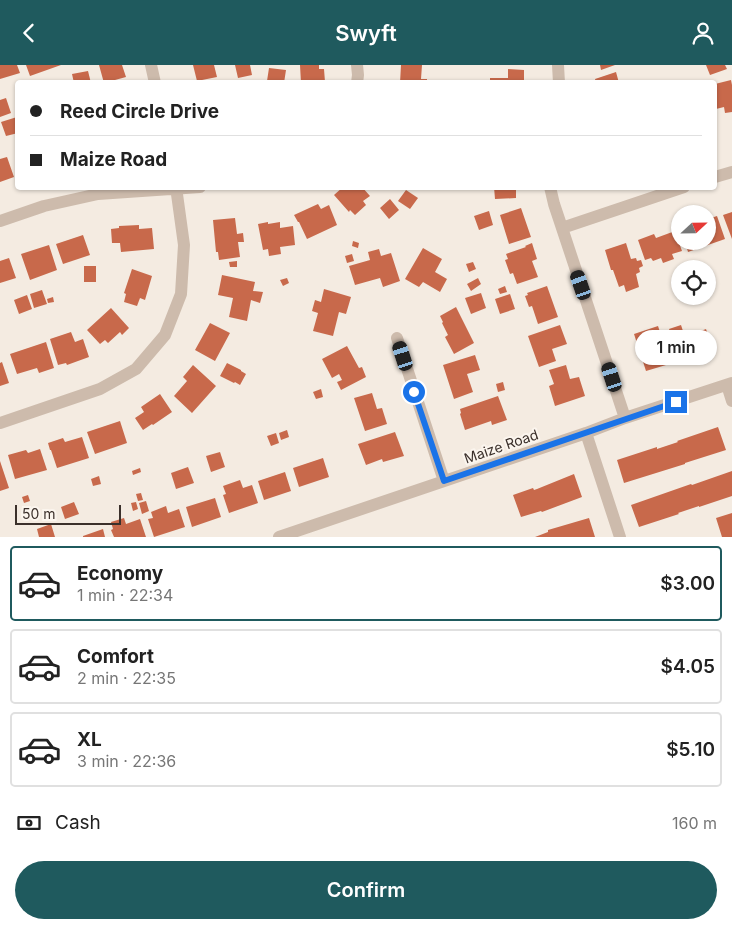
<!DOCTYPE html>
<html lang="en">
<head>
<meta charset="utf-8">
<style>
  :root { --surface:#fff; --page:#f2f2f2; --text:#222; --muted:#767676; --line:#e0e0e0; --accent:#1f5a5e }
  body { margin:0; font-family:Inter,sans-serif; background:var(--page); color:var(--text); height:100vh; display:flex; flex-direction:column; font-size:19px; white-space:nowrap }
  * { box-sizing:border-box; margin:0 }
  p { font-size:16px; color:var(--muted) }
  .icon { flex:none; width:28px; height:28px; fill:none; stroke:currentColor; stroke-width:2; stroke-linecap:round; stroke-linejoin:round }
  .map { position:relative; height:472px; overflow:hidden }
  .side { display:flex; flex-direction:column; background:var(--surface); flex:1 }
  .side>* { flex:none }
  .banner { position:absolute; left:15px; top:15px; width:702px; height:110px; border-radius:5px; box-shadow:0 1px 4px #0004; display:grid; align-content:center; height:110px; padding:0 15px; background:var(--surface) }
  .needle { width:32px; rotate:68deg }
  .buttons { position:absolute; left:671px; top:140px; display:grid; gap:10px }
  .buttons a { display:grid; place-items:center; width:45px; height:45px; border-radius:50%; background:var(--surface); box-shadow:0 1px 4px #0004; font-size:25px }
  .scale { position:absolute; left:15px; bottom:12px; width:106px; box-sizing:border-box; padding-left:5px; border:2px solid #3b302b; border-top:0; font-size:14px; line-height:18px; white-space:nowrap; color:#3b302b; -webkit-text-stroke:4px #fbf5ee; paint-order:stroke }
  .end { position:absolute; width:22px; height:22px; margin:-11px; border:6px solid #1a73e8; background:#fff; box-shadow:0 0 0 2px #fff }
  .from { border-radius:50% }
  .bubble { position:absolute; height:35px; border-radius:18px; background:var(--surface); box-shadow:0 1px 4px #0004; font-size:16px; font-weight:600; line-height:35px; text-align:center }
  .car { position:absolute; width:15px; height:30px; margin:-15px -8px; border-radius:6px; box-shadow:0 0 4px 1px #0007; background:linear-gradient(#222 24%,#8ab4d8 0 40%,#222 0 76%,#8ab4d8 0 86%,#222 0) }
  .banner b { display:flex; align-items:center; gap:18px; height:48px; font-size:19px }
  .banner b+b { border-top:1px solid var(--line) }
  .banner i { width:12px; height:12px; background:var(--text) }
  ul { padding:9px 0 0; list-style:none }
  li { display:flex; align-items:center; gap:15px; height:75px; margin:0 10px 8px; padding:0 5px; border:2px solid var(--line); border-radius:5px }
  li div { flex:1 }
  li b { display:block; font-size:19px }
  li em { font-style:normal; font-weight:600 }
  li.current { border-color:var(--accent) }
  li>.icon { width:45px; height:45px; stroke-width:1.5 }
  .pay { display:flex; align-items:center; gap:12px; height:55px; padding:0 15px; font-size:19px }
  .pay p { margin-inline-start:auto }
  .button { display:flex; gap:10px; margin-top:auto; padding:10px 15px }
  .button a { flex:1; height:58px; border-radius:30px; background:var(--accent); color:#fff; font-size:20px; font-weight:600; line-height:58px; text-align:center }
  header { display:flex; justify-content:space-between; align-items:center; height:65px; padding:0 15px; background:var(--accent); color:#fff; font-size:22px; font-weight:600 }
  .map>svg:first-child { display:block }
  .building { fill:#c8694b }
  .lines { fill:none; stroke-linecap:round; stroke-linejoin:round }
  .minor { stroke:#cdbbac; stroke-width:12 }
  .route { stroke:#1a73e8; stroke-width:6 }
  .labels { text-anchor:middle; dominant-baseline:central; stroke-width:4; stroke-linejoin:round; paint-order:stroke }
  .street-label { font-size:14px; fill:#3b302b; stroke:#fbf5ee }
</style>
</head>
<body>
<header><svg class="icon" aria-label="back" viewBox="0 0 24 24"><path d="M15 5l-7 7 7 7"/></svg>Swyft<svg class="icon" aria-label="person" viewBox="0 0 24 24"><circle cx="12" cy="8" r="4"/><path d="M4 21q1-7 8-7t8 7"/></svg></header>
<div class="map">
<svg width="732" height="472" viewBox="0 0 732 472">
  <rect width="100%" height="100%" fill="#f4ebe1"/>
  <path class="building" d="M 0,0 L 17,0 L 20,8 L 0,14 Z
    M 26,0 L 61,0 L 30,11 Z
    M 99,0 L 122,0 L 126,12 L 104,18 Z
    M 193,0 L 214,0 L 217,12 L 197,16 Z
    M 235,0 L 250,0 L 252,10 L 238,13 Z
    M 300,0 L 319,0 L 319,4 L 324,4 L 325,17 L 301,18 Z
    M 401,0 L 422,0 L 421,14 L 427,14 L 427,18 L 400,18 Z
    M 600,0 L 615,0 L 601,5 Z
    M 706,0 L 725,0 L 727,4 L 710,10 Z
    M 269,3 L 286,5 L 284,18 L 267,16 Z
    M 508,4 L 524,5 L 524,18 L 490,18 L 490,13 L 508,13 Z
    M 88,6 L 91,18 L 74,18 L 72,9 Z
    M 616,7 L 619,18 L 596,18 L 595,14 Z
    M 731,15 L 732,20 L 732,47 L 725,48 L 724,42 L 716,44 L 715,38 L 715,19 Z
    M 6,33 L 11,48 L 0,52 L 0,35 Z
    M 17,52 L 18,68 L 6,71 L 1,57 Z
    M 7,92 L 14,112 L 0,117 L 0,94 Z
    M 343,122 L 362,122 L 370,131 L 363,136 L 366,140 L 355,150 L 350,145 L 349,147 L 334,130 Z
    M 494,122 L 516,122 L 516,133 L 495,134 Z
    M 406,125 L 418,133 L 410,144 L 398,136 Z
    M 390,134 L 399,145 L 389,154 L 380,143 Z
    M 318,139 L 321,144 L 329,140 L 337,160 L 307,174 L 299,157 L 298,157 L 294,150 Z
    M 521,143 L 531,172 L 509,179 L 500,150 Z
    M 489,146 L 493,160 L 479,165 L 474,151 Z
    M 732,147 L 732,174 L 723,150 Z
    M 717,151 L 725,174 L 688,187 L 685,176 L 708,176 L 708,154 Z
    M 235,153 L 237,169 L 243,168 L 244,177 L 238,177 L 240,192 L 219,195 L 218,187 L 216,187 L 213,155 Z
    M 268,157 L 268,159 L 280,157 L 280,163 L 293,161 L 295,180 L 280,182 L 281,189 L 269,191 L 268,184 L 263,185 L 258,159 Z
    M 139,160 L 139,164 L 152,163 L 154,184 L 121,187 L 120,178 L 112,178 L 111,164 L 119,163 L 119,161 Z
    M 675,166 L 682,186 L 672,189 L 674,194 L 663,198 L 661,193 L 653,196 L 651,193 L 645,195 L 638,175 L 654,169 L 656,173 Z
    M 83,170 L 90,190 L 63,199 L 56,179 Z
    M 353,176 L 359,178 L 358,183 L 352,181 Z
    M 532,178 L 537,194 L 532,196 L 538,212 L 517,219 L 513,208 L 510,209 L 505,195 L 508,194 L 506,189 L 526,182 L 525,181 Z
    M 626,178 L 631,194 L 636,193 L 637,196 L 641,195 L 643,201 L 639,203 L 640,207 L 636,209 L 639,222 L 626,227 L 624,220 L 619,222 L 613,205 L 611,205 L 605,185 Z
    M 49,180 L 57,205 L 30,215 L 21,189 Z
    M 423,183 L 442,194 L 435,207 L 447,214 L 440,227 L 423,217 L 419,222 L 405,214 Z
    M 379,184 L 381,191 L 391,188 L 400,216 L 383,222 L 380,213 L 355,220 L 349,201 L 370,195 L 368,187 Z
    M 352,189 L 354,196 L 347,198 L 345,191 Z
    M 9,193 L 16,213 L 0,218 L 0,196 Z
    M 237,196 L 237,202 L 230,202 L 229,197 Z
    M 473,197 L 476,204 L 469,207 L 466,199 Z
    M 84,201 L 96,201 L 96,217 L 84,217 Z
    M 132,204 L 152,211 L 145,235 L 140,233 L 137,241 L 124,237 L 126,229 L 124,228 Z
    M 222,210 L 255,217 L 253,226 L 263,227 L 260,238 L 251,235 L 247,256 L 229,252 L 233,233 L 218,230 Z
    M 287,213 L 289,218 L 283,221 L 280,215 Z
    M 478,213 L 481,219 L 471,226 L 467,219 Z
    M 505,221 L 507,227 L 500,229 L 498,224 Z
    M 547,221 L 558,252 L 538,259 L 532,241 L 529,242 L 525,231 L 528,230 L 527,228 Z
    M 324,224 L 351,232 L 346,249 L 339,247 L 333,271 L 313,266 L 318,248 L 312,246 L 315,235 L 321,237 Z
    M 42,225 L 47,239 L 34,243 L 30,229 Z
    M 481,228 L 486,243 L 471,249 L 465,233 Z
    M 510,229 L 515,244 L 500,249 L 495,234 Z
    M 27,230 L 32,244 L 19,249 L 14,235 Z
    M 53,232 L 54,237 L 48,238 L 47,234 Z
    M 456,242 L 474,278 L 454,289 L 445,272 L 448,270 L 442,258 L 443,257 L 440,251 Z
    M 111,243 L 129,263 L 122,270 L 120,267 L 108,278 L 105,275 L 100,279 L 87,265 Z
    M 210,258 L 230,268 L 215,296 L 195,285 Z
    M 560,260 L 567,279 L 552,284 L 556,296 L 539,302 L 528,271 Z
    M 681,260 L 685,272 L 706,264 L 713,284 L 705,287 L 706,289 L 701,291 L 700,289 L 691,292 L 689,285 L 678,289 L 669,264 Z
    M 658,261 L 663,276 L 658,277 L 666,300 L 646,306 L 634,269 Z
    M 71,267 L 75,277 L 83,274 L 89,292 L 67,300 L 66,298 L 58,300 L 50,274 Z
    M 46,277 L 54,303 L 39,308 L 37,303 L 17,309 L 10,289 Z
    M 347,281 L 359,303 L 362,302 L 366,312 L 341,325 L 337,317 L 342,315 L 339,309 L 332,313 L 322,294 Z
    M 475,290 L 480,305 L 467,309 L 473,327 L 454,334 L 443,300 Z
    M 2,297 L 9,318 L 0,321 L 0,298 Z
    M 227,298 L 241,305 L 241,306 L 246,309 L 240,320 L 235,317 L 234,318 L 220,311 Z
    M 193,300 L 216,321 L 192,348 L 174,331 L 187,316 L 183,312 Z
    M 566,300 L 570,314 L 579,312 L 585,331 L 555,341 L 549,321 L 554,319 L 549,305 Z
    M 503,317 L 505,325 L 498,327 L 496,319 Z
    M 321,324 L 323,332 L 316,334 L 313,327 Z
    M 372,328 L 377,344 L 382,343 L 387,359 L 365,366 L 354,333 Z
    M 160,329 L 172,347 L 153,360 L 152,359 L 143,365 L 135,353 L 144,347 L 141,342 Z
    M 498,331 L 507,355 L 492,360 L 491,356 L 465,365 L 460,349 L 461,348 L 460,344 Z
    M 120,356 L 127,378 L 95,389 L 87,367 Z
    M 718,362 L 726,385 L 685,398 L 685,399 L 624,418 L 617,395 L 657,382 L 657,384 L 678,377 L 677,376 Z
    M 287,365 L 289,372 L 281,375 L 279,368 Z
    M 395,367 L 404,391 L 383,397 L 382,394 L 366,400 L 358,379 Z
    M 276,368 L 279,378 L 271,381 L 267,371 Z
    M 82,372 L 89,393 L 57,403 L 51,385 L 50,385 L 48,378 L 63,373 L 65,377 Z
    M 40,384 L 47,405 L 15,414 L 8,390 L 26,385 L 28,388 Z
    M 220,387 L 225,402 L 211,407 L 206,391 Z
    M 323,393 L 329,412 L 299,422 L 293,403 Z
    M 0,396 L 9,423 L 0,426 Z
    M 188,402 L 194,418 L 176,424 L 171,408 Z
    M 140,403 L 141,407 L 133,410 L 132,406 Z
    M 732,406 L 732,431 L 699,442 L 699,441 L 678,448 L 679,449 L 639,462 L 631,440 L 691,419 L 692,420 Z
    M 285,407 L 291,426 L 264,435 L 258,416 Z
    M 574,409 L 582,432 L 542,447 L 541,446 L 521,452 L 513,430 L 533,423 L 534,425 L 537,424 Z
    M 99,411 L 101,419 L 93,421 L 91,414 Z
    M 240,415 L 243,423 L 252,420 L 258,438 L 229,448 L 223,430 L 226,429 L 223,421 Z
    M 141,428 L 143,435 L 138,436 L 136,429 Z
    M 28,430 L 30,436 L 24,438 L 22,432 Z
    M 215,433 L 221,452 L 192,462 L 186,442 Z
    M 146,436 L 149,446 L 142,449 L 139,438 Z
    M 74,437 L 79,449 L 65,454 L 61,442 Z
    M 136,437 L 138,444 L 133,446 L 131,438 Z
    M 166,441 L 168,448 L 179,444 L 185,462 L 154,472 L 148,454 L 153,453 L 151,447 Z
    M 732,448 L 732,472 L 722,472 L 716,453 Z
    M 124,453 L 126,459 L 140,454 L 146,472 L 114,472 L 111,465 L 113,464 L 111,457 Z
    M 589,453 L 595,472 L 535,472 L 548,467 L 548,465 Z
    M 51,459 L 55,472 L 39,472 L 37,464 Z
    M 103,464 L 105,472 L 83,472 L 83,471 Z"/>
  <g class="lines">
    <path class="minor" d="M 151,0 L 155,18
      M 357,0 L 358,10 L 357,18
      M 558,0 L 559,18
      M 715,112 L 732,107
      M 550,122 L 554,139 L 562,163 L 625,353
      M 0,156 L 44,141 L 98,129 L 200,122
      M 562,163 L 684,122
      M 397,273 L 444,416
      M 727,320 L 732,336
      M 0,358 L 100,324 L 136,304 L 165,270 L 181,229 L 184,180 L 176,122
      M 586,368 L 620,472
      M 279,472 L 586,368 L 625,353 L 732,318"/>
  </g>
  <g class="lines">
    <path class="route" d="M 414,327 L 444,416 L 676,337"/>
  </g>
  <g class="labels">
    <g class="street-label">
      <text transform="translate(501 381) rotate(-19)">Maize Road</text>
    </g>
  </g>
</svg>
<div class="buttons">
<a><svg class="needle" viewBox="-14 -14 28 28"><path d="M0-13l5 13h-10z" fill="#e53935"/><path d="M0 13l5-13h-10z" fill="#767676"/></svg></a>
<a><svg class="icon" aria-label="locate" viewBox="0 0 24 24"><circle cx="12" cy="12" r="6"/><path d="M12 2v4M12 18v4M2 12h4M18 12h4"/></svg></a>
</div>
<div class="scale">50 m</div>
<i class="end from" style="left:414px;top:327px"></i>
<i class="end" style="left:676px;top:337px"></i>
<div class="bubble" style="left:635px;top:265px;width:82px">1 min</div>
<i class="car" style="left:581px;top:220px;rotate:341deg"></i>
<i class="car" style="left:403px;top:291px;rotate:342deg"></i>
<i class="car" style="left:612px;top:312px;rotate:342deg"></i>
<div class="banner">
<b><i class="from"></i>Reed Circle Drive</b>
<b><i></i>Maize Road</b>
</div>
</div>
<section class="side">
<ul>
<li class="current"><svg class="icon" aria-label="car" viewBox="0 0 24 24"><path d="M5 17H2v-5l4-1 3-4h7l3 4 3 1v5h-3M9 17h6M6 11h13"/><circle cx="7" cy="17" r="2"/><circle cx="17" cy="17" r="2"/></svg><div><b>Economy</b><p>1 min · 22:34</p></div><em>$3.00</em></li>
<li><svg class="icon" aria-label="car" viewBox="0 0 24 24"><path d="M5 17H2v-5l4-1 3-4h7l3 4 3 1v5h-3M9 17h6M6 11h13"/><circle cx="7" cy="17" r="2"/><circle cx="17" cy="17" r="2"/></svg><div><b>Comfort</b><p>2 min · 22:35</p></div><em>$4.05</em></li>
<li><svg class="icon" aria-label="car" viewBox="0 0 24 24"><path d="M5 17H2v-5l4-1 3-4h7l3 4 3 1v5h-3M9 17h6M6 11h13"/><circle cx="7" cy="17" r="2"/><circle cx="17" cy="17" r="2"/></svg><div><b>XL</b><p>3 min · 22:36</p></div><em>$5.10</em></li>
</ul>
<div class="pay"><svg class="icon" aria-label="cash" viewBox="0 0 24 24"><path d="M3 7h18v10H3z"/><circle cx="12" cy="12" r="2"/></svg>Cash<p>160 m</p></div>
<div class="button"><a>Confirm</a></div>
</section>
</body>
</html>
